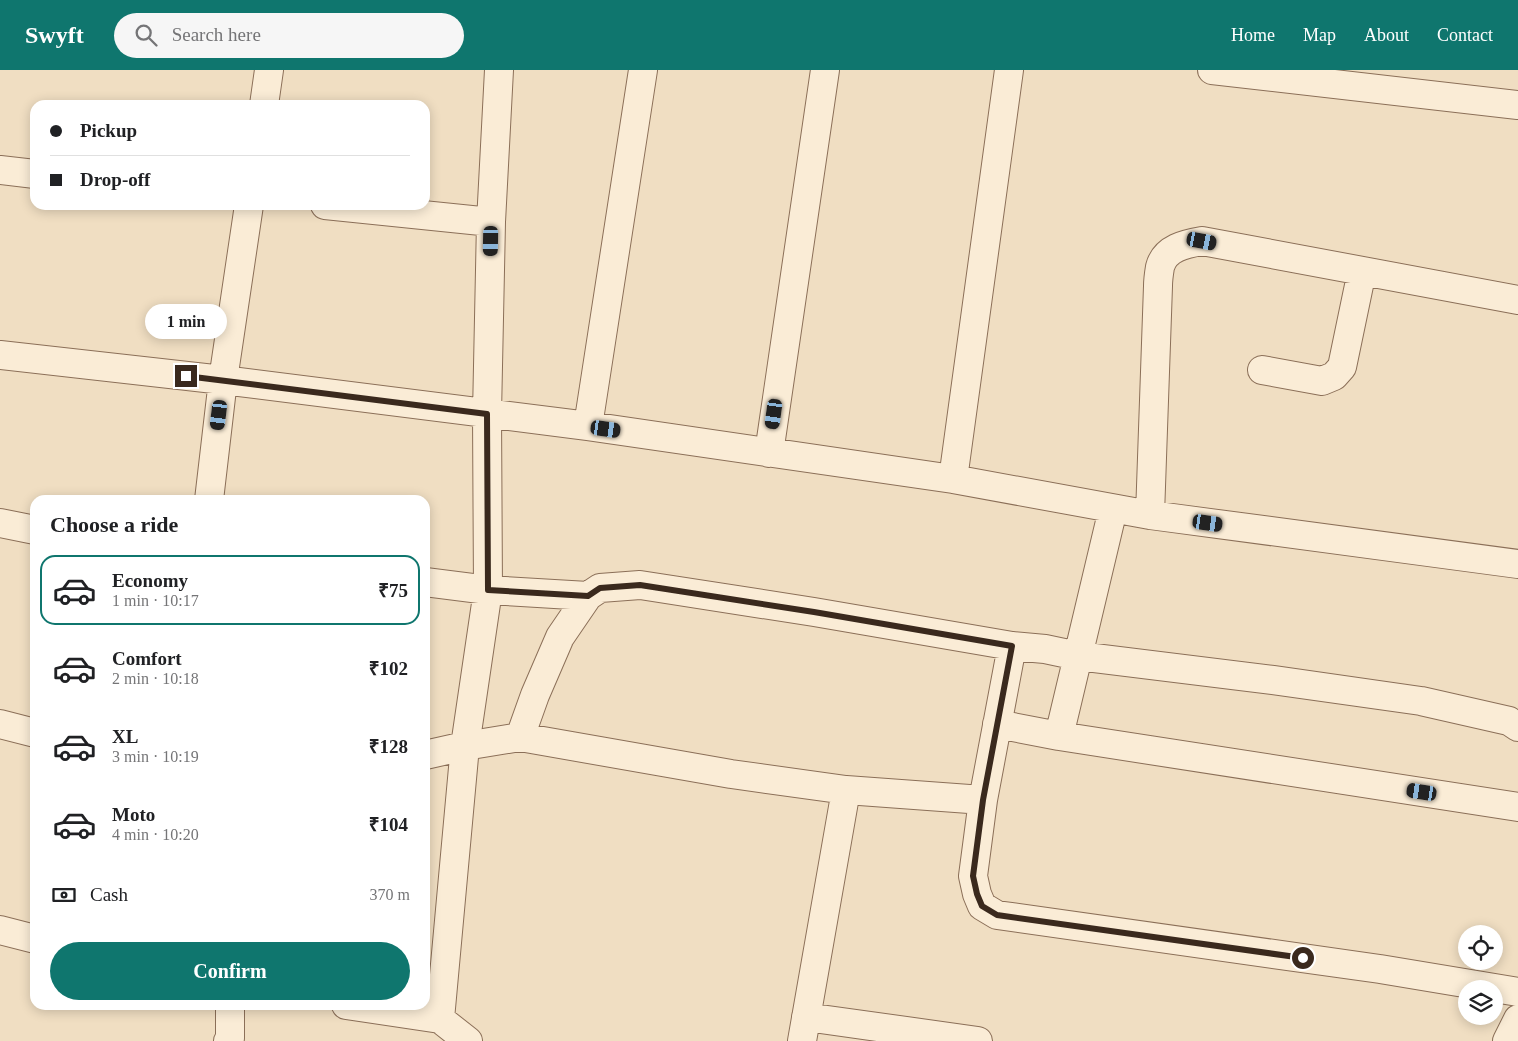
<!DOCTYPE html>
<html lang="en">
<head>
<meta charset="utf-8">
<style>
  :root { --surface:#fff; --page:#f6f6f6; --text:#202124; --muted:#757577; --line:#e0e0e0; --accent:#0f766e }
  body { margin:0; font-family:"Times New Roman",serif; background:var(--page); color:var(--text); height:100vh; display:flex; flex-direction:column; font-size:19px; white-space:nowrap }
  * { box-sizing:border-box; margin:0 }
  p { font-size:16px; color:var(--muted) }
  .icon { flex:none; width:28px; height:28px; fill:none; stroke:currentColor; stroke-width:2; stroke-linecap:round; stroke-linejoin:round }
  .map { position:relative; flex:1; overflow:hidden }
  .details { position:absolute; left:30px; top:425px; width:400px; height:515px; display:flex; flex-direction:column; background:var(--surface); border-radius:15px; box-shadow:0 2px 12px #0003 }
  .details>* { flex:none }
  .guide { position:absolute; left:30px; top:30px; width:400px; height:110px; border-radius:15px; box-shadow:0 2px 12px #0003; display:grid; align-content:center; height:110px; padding:0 20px; background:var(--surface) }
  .controls { position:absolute; left:1458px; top:855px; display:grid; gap:10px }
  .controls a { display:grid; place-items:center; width:45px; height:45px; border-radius:50%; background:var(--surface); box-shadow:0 2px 12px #0003; font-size:25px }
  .end { position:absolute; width:22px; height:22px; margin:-11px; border:6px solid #3a291d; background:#fff; box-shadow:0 0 0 2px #fff }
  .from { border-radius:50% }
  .bubble { position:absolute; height:35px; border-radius:18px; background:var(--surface); box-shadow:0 2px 12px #0003; font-size:16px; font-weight:700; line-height:35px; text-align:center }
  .car { position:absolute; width:15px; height:30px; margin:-15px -8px; border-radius:6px; box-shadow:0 0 4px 1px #0007; background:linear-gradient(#222 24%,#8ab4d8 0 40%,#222 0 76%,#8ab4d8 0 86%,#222 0) }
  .guide b { display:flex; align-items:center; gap:18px; height:48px; font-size:19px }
  .guide b+b { border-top:1px solid var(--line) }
  .guide i { width:12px; height:12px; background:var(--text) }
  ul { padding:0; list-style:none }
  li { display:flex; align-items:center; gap:15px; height:70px; margin:0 10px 8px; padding:0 10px; border:2px solid transparent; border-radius:15px }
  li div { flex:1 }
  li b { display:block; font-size:19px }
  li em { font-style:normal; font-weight:700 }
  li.current { border-color:var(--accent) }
  li>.icon { width:45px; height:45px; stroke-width:1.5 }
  h2 { padding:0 20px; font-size:22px; line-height:60px }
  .pay { display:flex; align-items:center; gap:12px; height:55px; padding:0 20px; font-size:19px }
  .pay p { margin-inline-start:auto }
  .primary-button { display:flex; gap:10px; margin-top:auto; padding:10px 20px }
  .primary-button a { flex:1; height:58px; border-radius:30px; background:var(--accent); color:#fff; font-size:20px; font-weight:700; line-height:58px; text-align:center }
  header { display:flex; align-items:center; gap:30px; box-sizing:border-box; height:70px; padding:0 25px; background:var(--accent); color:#fff }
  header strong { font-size:24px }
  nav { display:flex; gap:28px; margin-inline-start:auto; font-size:18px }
  .search { width:350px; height:45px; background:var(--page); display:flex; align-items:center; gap:12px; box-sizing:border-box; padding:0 18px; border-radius:28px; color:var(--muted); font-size:19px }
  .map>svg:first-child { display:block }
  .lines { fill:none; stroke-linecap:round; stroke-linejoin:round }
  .minor-casing { stroke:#8b6f58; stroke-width:30 }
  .minor { stroke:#faecd6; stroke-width:28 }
  .route { stroke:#3a291d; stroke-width:6 }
</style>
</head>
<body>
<header>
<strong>Swyft</strong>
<div class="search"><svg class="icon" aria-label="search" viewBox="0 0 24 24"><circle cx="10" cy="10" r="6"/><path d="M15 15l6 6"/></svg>Search here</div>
<nav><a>Home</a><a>Map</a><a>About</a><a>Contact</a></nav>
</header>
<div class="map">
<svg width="1518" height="971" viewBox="0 0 1518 971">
  <rect width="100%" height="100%" fill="#f0dec2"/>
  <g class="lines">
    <defs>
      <path id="minor" d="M 1212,0 L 1518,35
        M 264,35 L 269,0
        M 0,100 L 35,104
        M 325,135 L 491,152
        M 0,285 L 223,310 L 588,356 L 953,409 L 1150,445 L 1518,494
        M 1262,300 L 1322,311 L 1334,306 L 1342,297 L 1362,201
        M 588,356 L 643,0
        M 769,383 L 825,0
        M 953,409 L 1009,0
        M 209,430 L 223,310 L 249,135
        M 1150,445 L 1158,216 C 1158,210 1159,203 1160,197 C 1165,178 1185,174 1202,171 L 1518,230
        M 0,453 L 35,460
        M 425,512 L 488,520 L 588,526
        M 0,654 L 35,663
        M 997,654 L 1059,666 L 1518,737
        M 1059,666 L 1113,439
        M 520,667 L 731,704 L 846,720
        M 425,685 L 465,676 L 520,667 L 535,625 L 560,567 L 588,526 L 600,518 L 640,515 L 814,542 L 1012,576 L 1045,579 L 1078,586 L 1273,610 L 1421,631 L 1509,651 L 1518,657
        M 983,730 L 973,806 L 977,824 L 982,836 L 997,845 L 1380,899 L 1518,922
        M 0,860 L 35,869
        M 346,935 L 440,949 L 468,971
        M 806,947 L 978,971
        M 440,949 L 465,676 L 488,520 L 487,344 L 491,152 L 499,0
        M 228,971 L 230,968 L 230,935
        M 802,971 L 846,720 L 983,730 L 1012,576
        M 1507,971 L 1518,949"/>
    </defs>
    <use href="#minor" class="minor-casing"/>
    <use href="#minor" class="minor"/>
  </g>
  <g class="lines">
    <path class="route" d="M 186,306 L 487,344 L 488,520 L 588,526 L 600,518 L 640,515 L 814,542 L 1012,576 L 983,730 L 973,806 L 977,824 L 982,836 L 997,845 L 1303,888"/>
  </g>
</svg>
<div class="controls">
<a><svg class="icon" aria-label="locate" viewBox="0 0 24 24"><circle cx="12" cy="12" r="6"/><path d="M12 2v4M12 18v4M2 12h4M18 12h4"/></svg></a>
<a><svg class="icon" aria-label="layers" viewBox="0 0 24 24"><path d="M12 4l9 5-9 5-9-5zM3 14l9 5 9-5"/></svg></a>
</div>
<i class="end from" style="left:1303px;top:888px"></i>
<i class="end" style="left:186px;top:306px"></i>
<div class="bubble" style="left:145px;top:234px;width:82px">1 min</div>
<i class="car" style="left:491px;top:171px;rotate:181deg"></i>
<i class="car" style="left:1202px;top:171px;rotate:101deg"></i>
<i class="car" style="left:774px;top:344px;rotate:188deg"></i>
<i class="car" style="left:219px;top:345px;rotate:187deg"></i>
<i class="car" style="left:606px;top:359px;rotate:98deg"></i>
<i class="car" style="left:1208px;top:453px;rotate:98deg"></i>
<i class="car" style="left:1422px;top:722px;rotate:279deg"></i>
<div class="guide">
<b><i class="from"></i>Pickup</b>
<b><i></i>Drop-off</b>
</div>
<section class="details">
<h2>Choose a ride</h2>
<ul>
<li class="current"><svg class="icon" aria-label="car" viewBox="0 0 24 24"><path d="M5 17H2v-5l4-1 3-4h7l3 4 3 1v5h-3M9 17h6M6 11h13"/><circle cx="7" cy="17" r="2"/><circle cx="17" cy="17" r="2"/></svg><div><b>Economy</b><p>1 min · 10:17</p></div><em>₹75</em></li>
<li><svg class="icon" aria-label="car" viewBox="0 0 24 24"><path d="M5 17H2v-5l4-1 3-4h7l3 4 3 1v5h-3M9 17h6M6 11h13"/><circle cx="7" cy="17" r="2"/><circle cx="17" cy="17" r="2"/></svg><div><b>Comfort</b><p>2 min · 10:18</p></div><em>₹102</em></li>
<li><svg class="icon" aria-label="car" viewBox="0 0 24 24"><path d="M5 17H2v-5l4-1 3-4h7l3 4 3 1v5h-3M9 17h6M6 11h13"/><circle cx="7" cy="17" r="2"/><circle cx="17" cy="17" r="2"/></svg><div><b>XL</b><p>3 min · 10:19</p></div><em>₹128</em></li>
<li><svg class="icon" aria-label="car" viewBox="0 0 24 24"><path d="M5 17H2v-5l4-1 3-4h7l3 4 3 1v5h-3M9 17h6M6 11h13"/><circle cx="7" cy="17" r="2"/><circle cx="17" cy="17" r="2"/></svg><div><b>Moto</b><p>4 min · 10:20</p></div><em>₹104</em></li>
</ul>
<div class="pay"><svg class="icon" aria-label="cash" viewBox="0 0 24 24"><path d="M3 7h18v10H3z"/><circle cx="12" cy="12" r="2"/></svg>Cash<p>370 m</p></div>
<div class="primary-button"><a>Confirm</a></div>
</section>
</div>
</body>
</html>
